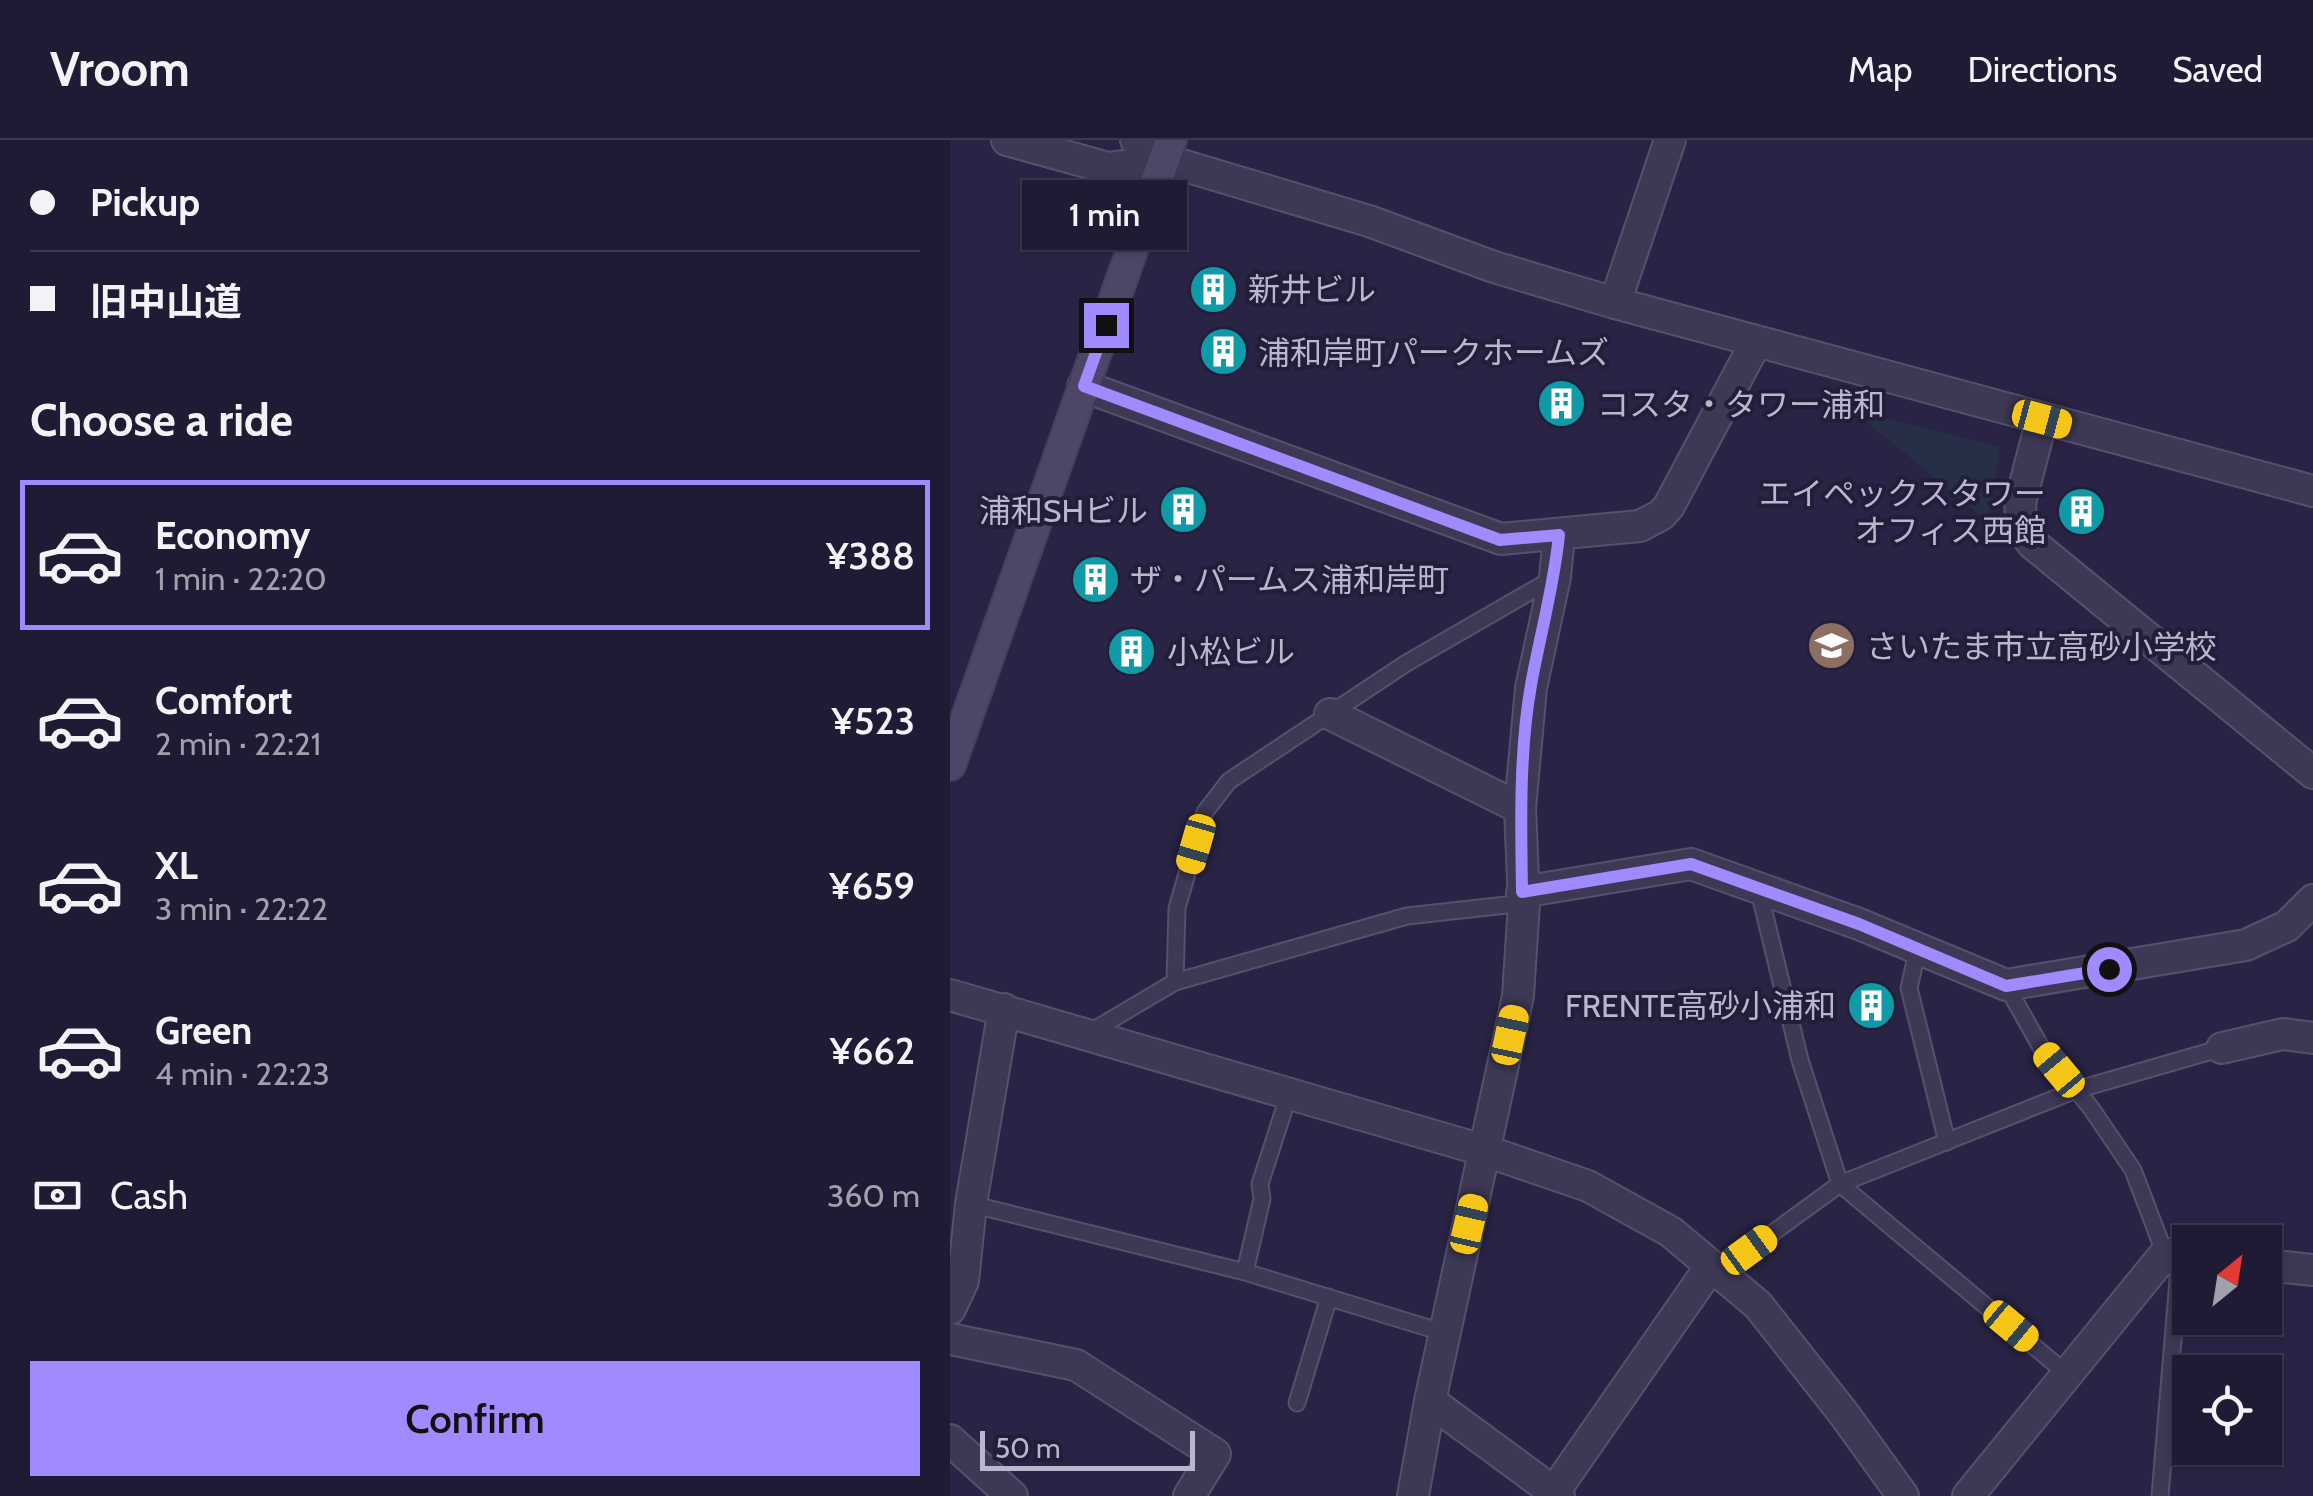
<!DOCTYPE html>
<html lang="en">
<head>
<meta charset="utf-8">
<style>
  :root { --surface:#1f1b34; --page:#2c2840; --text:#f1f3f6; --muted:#a1a1ac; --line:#3c394f; --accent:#a189ff }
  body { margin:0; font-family:Cabin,"Noto Sans JP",sans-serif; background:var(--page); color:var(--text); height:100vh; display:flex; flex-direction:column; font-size:38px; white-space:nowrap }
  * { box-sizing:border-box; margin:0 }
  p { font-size:32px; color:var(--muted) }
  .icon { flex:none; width:55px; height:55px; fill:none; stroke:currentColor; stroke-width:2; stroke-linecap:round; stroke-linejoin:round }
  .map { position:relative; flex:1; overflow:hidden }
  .panel { display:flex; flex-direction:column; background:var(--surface); width:950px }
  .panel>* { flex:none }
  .banner { display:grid; align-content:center; height:220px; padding:0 30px; background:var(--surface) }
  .needle { width:65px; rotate:30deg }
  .controls { position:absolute; left:1222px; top:1085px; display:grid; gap:20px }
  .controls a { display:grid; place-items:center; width:110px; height:110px; border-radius:0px; background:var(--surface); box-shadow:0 2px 8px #0004,0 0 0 2px var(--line); font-size:50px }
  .scale { position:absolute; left:30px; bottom:25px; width:215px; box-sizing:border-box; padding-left:10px; border:5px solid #bab6ce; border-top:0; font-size:28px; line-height:35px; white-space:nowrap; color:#bab6ce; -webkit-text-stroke:8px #221d39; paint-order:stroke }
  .end { position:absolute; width:45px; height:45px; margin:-22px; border:12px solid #a189ff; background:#111; box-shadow:0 0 0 5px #111 }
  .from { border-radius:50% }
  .bubble { position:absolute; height:70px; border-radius:0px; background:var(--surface); box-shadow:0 2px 8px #0004,0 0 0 2px var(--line); font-size:32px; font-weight:600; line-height:70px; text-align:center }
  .car { position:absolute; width:30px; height:60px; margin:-30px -15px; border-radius:12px; box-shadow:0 0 8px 2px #0007; background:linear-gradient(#f5c518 24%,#345 0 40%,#f5c518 0 76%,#345 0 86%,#f5c518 0) }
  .banner b { display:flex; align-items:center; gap:35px; height:95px; font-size:38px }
  .banner b+b { border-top:2px solid var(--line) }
  .banner i { width:25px; height:25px; background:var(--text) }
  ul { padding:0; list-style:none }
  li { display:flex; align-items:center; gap:30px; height:150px; margin:0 20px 15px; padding:0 10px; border:5px solid transparent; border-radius:0px }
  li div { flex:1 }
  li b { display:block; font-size:38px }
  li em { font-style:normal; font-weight:600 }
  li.selected { border-color:var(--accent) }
  li>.icon { width:90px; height:90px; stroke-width:1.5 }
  h2 { padding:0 30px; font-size:45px; line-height:120px }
  .pay { display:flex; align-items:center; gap:25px; height:110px; padding:0 30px; font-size:38px }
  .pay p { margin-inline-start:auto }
  .cta { display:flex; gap:20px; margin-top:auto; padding:20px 30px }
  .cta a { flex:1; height:115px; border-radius:0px; background:var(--accent); color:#111; font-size:40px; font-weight:600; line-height:115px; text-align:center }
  header { display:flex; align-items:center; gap:60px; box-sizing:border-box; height:140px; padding:0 50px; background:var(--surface); border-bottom:2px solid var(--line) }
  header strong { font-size:48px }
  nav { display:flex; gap:55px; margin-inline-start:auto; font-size:35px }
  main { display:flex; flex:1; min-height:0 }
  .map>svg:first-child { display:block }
  .park { fill:#262f45 }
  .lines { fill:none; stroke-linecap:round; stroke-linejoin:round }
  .service-casing { stroke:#55516b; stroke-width:19 }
  .minor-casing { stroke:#55516b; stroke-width:34 }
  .tertiary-casing { stroke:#55516b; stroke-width:34 }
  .secondary-casing { stroke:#443f5a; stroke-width:34 }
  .service { stroke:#3d3854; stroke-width:15 }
  .minor { stroke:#3d3854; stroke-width:30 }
  .tertiary { stroke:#3d3854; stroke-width:30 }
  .secondary { stroke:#4d4667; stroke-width:30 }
  .route { stroke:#a189ff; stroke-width:12 }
  .labels { text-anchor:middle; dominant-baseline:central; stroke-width:8; stroke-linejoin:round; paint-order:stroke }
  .poi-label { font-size:32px; fill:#bab6ce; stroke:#221d39; text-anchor:start }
</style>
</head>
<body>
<header>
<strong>Vroom</strong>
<nav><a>Map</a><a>Directions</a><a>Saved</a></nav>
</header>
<main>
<section class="panel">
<div class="banner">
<b><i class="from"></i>Pickup</b>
<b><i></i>旧中山道</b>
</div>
<h2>Choose a ride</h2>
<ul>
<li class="selected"><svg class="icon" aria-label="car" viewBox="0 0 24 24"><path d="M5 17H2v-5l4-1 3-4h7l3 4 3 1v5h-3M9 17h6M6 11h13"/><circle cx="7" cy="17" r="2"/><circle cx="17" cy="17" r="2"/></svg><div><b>Economy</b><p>1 min · 22:20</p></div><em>¥388</em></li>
<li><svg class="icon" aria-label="car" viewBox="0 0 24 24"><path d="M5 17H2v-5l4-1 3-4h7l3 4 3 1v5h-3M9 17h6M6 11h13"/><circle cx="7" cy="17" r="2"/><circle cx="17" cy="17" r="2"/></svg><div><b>Comfort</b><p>2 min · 22:21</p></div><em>¥523</em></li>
<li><svg class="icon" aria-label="car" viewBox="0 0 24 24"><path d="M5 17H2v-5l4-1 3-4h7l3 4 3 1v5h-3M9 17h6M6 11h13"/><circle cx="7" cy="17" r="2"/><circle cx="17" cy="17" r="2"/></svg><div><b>XL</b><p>3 min · 22:22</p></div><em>¥659</em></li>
<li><svg class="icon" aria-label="car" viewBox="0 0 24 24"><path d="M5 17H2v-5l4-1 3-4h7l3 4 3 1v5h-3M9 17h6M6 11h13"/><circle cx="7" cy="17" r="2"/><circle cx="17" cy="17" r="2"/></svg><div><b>Green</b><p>4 min · 22:23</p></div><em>¥662</em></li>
</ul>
<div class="pay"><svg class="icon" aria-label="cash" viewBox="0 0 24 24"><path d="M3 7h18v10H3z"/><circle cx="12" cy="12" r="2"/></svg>Cash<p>360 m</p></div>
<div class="cta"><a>Confirm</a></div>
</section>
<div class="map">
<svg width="1363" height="1356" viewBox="0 0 1363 1356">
  <rect width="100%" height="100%" fill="#292445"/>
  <path class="park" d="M 901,269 L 1050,307 L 1038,382 Z"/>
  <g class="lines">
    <defs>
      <path id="service" d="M 808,747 L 850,920 L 890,1044 L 1117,1234
        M 968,808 L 959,848 L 997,1002
        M 225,842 L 227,768 L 255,672 L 279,641 L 455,524 L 602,439
        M 1056,845 L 1092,909 L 1141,968 L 1183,1030 L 1215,1114
        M 137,894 L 225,842 L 457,776 L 574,763
        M 21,1064 L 295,1132 L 495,1193
        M 295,1132 L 312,1059 L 310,1044 L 339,954
        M 769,1132 L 890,1044 L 1126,950 L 1272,908
        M 347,1263 L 379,1157
        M 1210,1356 L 1230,1116"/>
      <path id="minor" d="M 665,163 L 720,0
        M 133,246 L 551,399 L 690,386 L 711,375 L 719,366 L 806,202
        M 1092,279 L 1070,363 L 1072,390 L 1083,404 L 1363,633
        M 380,574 L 570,668
        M 572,752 L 741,724 L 909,784 L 1056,845 L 1296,805 L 1337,786 L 1363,760
        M 0,855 L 536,1011 L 638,1046 L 721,1092 L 808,1165 L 894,1274 L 953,1356
        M 1272,908 L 1333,894 L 1363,898
        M 0,1169 L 13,1141 L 21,1064 L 54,869
        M 0,1199 L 126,1225 L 265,1314 L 239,1356
        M 480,1261 L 609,1356
        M 0,1300 L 62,1356
        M 604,1352 L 761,1126
        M 463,1356 L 480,1261 L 568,856 L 574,763 L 570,668 L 581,548 L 605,437 L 609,395"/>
      <path id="tertiary" d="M 57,0 L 158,28 L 215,20
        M 186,0 L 215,20 L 419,81 L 544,127 L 665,163 L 1363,351
        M 1315,1125 L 1363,1130
        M 1018,1356 L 1215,1114 L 1240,1117"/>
      <path id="secondary" d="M 0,625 L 221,0"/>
    </defs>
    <use href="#service" class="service-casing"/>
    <use href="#minor" class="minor-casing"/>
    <use href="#tertiary" class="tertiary-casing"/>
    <use href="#secondary" class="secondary-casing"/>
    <use href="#service" class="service"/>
    <use href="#minor" class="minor"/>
    <use href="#tertiary" class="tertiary"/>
    <use href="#secondary" class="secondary"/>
  </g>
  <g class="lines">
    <path class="route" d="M 156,185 L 134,246 L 550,400 L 609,395 C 604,446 590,495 581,545 C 569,613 571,684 572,752 L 741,724 L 909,784 L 1056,846 L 1159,829"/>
  </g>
  <defs>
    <symbol id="building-disc" viewBox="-11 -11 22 22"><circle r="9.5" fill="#0f9aa8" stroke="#221d39"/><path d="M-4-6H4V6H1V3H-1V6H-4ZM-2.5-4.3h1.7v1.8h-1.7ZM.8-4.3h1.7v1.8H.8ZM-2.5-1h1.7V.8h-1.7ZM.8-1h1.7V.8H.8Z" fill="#fff"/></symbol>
    <symbol id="school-disc" viewBox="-11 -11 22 22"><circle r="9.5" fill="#8d6e63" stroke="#221d39"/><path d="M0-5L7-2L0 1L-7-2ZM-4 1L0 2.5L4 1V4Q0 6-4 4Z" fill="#fff"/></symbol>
  </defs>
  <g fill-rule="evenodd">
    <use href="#building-disc" x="236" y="122" width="55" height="55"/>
    <use href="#building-disc" x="246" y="184" width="55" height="55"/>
    <use href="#building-disc" x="584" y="236" width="55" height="55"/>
    <use href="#building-disc" x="206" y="342" width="55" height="55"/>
    <use href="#building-disc" x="1104" y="344" width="55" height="55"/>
    <use href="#building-disc" x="118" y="412" width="55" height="55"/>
    <use href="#school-disc" x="854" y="478" width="55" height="55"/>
    <use href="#building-disc" x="154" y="484" width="55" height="55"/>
    <use href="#building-disc" x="894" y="838" width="55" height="55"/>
  </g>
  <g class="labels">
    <g class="poi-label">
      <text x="298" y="149">新井ビル</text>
      <text x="308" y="212">浦和岸町パークホームズ</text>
      <text x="647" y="264">コスタ・タワー浦和</text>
      <text x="1096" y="353" text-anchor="end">エイペックスタワー<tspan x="1096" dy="37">オフィス西館</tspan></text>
      <text x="198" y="370" text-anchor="end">浦和SHビル</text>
      <text x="180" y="439">ザ・パームス浦和岸町</text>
      <text x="916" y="506">さいたま市立高砂小学校</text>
      <text x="217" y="511">小松ビル</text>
      <text x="886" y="865" text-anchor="end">FRENTE高砂小浦和</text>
    </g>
  </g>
</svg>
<div class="controls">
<a><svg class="needle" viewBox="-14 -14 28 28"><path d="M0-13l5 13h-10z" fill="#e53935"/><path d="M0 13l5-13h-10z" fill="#a1a1ac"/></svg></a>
<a><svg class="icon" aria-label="locate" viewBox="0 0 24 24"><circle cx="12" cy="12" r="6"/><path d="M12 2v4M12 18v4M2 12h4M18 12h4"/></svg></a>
</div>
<div class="scale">50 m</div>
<i class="end from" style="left:1159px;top:829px"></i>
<i class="end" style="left:156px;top:185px"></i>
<div class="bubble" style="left:72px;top:40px;width:165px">1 min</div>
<i class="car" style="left:1092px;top:279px;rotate:105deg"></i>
<i class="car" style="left:246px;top:704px;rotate:196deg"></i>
<i class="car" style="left:560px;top:895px;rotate:12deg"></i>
<i class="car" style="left:1109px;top:930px;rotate:320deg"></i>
<i class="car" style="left:519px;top:1084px;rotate:13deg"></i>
<i class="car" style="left:799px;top:1110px;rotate:54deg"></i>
<i class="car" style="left:1061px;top:1186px;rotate:130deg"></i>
</div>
</main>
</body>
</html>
